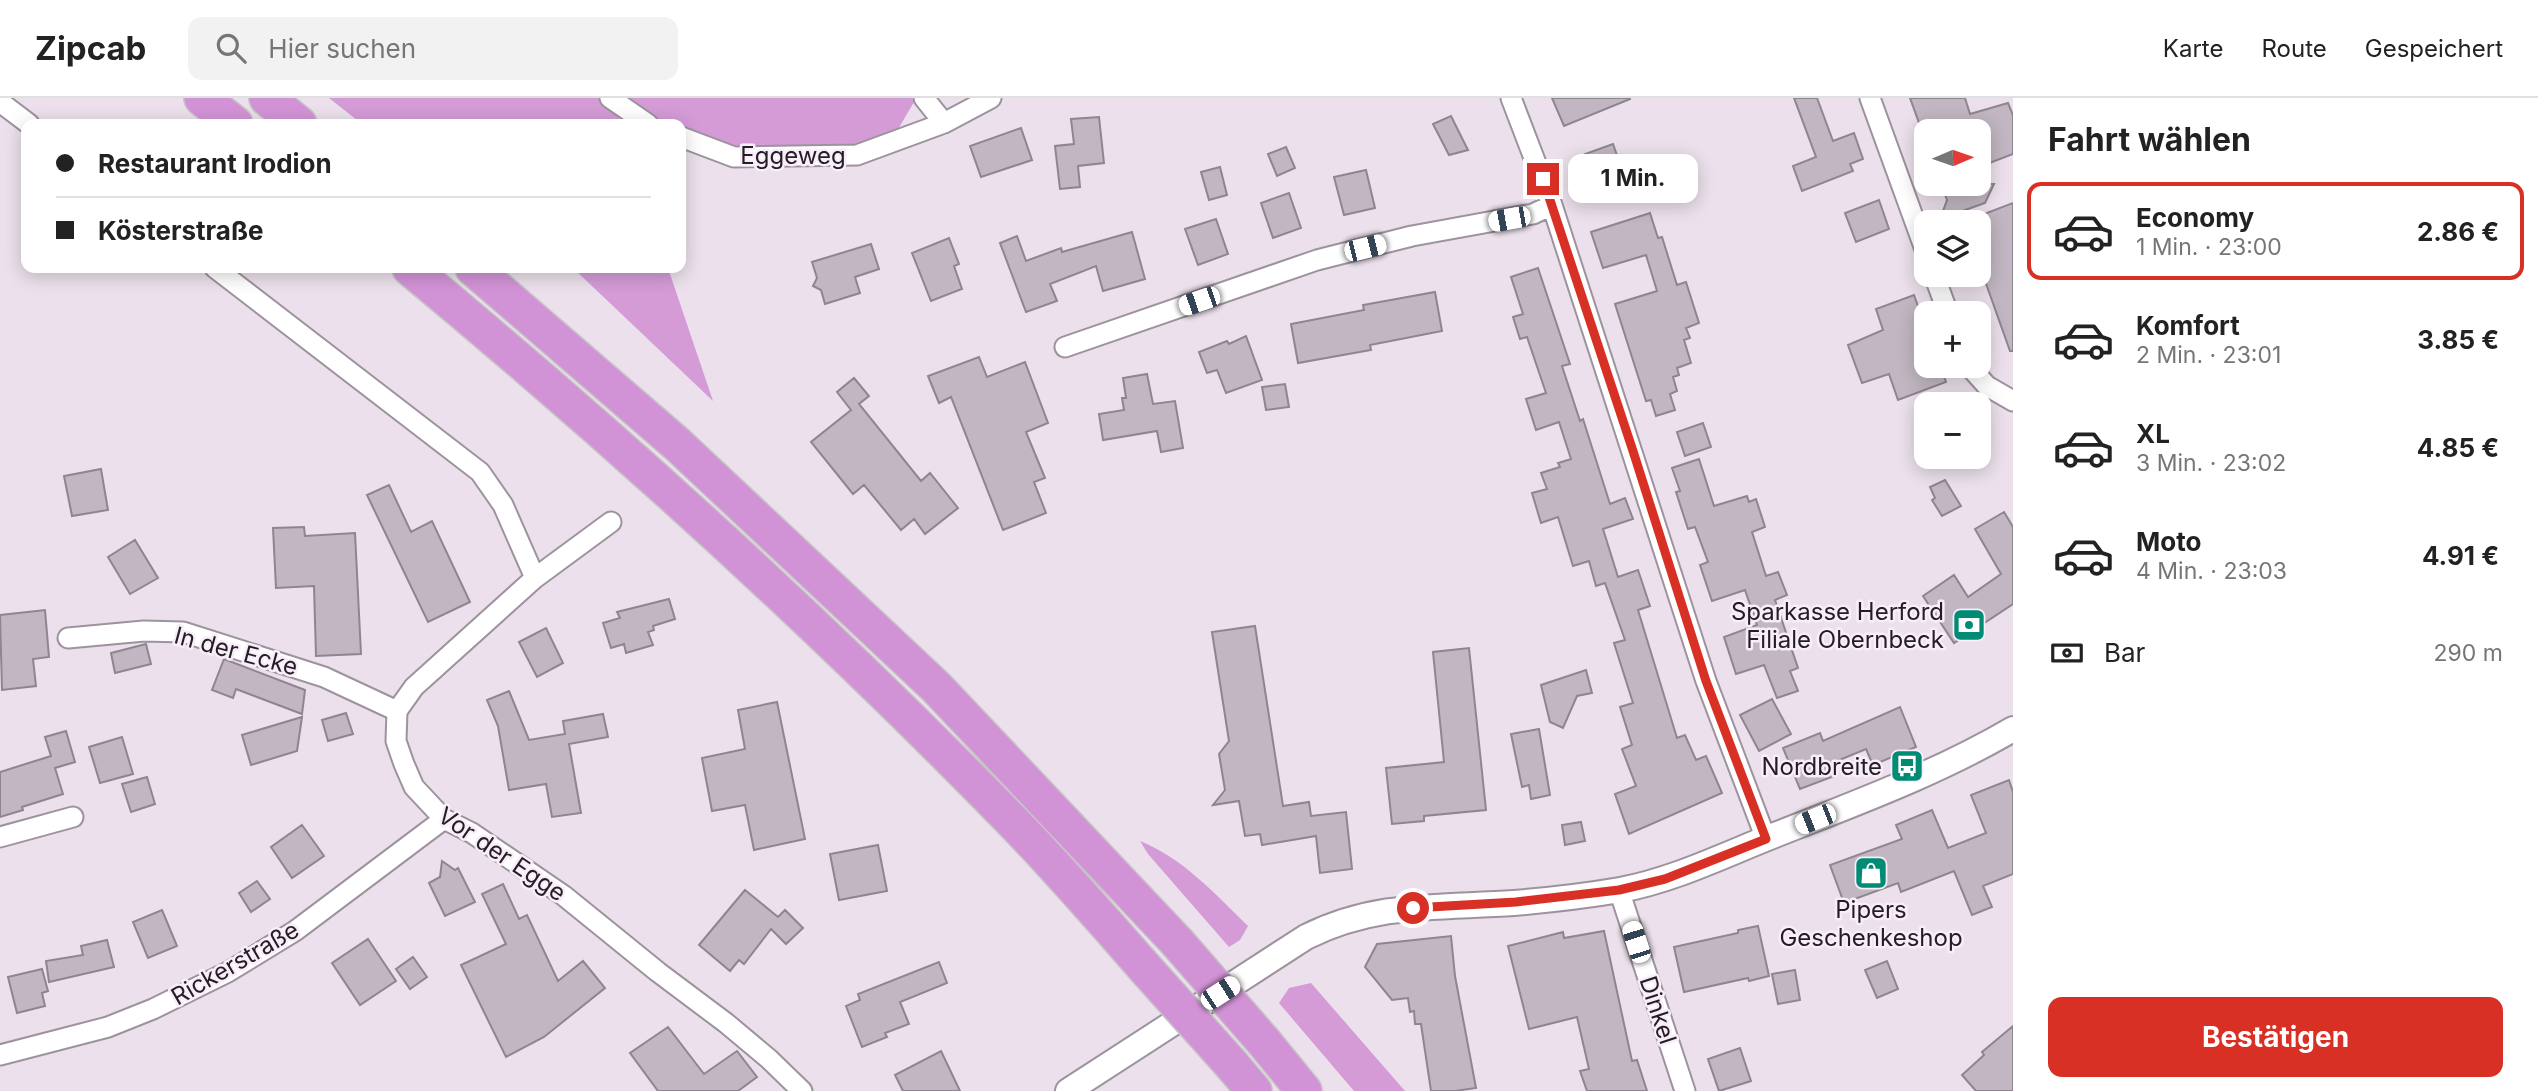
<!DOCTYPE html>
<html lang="de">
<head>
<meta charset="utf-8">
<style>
  :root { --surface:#fff; --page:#f2f2f2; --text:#222; --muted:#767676; --line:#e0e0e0; --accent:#d93025 }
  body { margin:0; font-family:Inter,sans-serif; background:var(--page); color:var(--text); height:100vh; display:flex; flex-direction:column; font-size:26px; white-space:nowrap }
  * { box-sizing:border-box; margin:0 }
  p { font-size:23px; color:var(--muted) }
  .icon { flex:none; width:38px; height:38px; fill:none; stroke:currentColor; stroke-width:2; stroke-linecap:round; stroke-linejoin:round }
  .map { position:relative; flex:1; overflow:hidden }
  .details { display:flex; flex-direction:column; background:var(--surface); width:525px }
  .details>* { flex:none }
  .top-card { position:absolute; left:21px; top:21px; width:665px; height:154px; border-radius:14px; box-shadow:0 4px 18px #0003; display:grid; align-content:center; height:154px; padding:0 35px; background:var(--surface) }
  .needle { width:46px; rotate:88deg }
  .controls { position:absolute; left:1914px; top:21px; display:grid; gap:14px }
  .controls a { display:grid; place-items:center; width:77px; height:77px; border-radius:14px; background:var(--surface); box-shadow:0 4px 18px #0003; font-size:35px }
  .end { position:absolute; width:32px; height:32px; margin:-16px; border:9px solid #d93025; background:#fff; box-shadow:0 0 0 4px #fff }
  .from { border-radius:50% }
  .bubble { position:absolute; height:49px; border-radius:14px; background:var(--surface); box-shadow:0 4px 18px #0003; font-size:23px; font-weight:700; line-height:49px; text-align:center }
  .car { position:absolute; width:21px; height:42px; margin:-21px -10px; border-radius:9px; box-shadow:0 0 5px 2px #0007; background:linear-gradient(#fff 24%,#345 0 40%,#fff 0 76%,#345 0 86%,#fff 0) }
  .top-card b { display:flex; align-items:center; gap:24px; height:66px; font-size:26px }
  .top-card b+b { border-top:2px solid var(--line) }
  .top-card i { width:18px; height:18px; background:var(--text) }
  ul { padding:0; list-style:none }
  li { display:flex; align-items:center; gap:21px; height:98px; margin:0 14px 10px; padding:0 21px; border:4px solid transparent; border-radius:14px }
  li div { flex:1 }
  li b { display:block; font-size:26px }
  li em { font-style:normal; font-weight:700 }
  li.current { border-color:var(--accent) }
  li>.icon { width:63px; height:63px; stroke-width:1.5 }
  h2 { padding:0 35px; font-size:32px; line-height:84px }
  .pay { display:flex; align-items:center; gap:18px; height:77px; padding:0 35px; font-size:26px }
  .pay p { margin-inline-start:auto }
  .primary-button { display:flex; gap:14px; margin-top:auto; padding:14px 35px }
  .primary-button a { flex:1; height:80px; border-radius:14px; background:var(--accent); color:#fff; font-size:28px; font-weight:700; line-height:80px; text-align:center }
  header { display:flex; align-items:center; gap:42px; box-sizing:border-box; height:98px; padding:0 35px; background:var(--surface); border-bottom:2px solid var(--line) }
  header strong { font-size:33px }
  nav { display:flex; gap:38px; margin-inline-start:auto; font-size:24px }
  .search { width:490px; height:63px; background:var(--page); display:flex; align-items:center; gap:18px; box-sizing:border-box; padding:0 24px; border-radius:14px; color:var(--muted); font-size:26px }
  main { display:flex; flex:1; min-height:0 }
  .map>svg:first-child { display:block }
  .green { fill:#d49bd7 }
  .building { fill:#c1b6c1; stroke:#8f858f; stroke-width:2 }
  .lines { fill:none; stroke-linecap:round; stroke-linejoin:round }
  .minor-casing { stroke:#9d939e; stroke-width:23 }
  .tertiary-casing { stroke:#9d939e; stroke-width:28 }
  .motorway-casing { stroke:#c6c4c6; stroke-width:38 }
  .minor { stroke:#fff; stroke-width:19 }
  .tertiary { stroke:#fff; stroke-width:24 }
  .motorway { stroke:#d293d6; stroke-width:35 }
  .motorway-bridge-casing { stroke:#c6c4c6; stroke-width:38; stroke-linecap:butt }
  .motorway-bridge { stroke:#d293d6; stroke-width:35 }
  .route { stroke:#d93025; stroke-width:9 }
  .labels { text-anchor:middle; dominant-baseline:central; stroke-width:5; stroke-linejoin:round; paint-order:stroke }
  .street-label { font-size:24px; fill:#221e23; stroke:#f8edf9 }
  .poi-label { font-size:24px; fill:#221e23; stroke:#f8edf9; text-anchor:end }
</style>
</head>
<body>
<header>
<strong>Zipcab</strong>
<div class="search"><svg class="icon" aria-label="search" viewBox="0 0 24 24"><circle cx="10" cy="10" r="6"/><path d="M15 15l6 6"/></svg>Hier suchen</div>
<nav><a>Karte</a><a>Route</a><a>Gespeichert</a></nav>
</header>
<main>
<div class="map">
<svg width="2013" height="993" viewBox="0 0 2013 993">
  <rect width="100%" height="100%" fill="#ebe0eb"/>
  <path class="green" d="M 329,0 L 612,0 L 621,26 L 362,26 Z
    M 626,0 L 912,0 L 914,4 L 897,33 L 855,49 L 736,53 L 681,31 L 681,26 C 658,26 644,13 626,0 Z
    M 573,170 L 668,170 L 713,303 Z
    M 1140,743 C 1184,761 1214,795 1248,828 L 1240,842 L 1229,849 L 1148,756 Z
    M 1311,885 L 1405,993 L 1354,993 L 1279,905 L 1289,890 Z"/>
  <path class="building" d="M 1552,0 L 1630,0 L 1630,1 L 1564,28 Z
    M 1794,0 L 1817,0 L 1833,43 L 1854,35 L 1863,61 L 1850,66 L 1853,73 L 1802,93 L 1793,68 L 1816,59 Z
    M 1910,0 L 1965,0 L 1970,16 L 2008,5 L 2013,17 L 2013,56 L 1987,66 L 1979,44 L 1979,33 L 1922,33 Z
    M 1451,18 L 1468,52 L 1449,57 L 1433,26 Z
    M 1099,19 L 1104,65 L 1078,68 L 1080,89 L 1060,91 L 1055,48 L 1074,46 L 1071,21 Z
    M 1021,30 L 1032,62 L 981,79 L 970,48 Z
    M 1613,46 L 1625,80 L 1598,90 L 1585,56 Z
    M 1286,49 L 1295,70 L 1277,78 L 1268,56 Z
    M 1220,69 L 1227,97 L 1209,102 L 1201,74 Z
    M 1366,72 L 1375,110 L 1344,117 L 1334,79 Z
    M 1941,86 L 1994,86 L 1985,105 L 1940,121 L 1947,102 Z
    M 1289,95 L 1301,130 L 1273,140 L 1261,105 Z
    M 1879,102 L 1889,131 L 1856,144 L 1845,115 Z
    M 2013,105 L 2013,253 L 2010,253 L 1979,166 L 1979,118 Z
    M 1650,115 L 1658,140 L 1662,139 L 1677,187 L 1686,184 L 1699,225 L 1686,230 L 1690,240 L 1684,242 L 1691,265 L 1677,270 L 1679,277 L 1673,279 L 1677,293 L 1670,296 L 1675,312 L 1656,318 L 1651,302 L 1646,303 L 1615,206 L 1657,193 L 1646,157 L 1603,170 L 1591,134 Z
    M 1216,121 L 1228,156 L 1198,167 L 1185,131 Z
    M 1132,134 L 1145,181 L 1103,193 L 1096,168 L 1050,186 L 1057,203 L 1026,214 L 1000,145 L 1017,138 L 1026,163 L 1061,150 L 1062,154 Z
    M 949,140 L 959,166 L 954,168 L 962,191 L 931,203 L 912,155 Z
    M 871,146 L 879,171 L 855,179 L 860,195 L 825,206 L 821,192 L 813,188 L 817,180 L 812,164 Z
    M 1538,170 L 1570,266 L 1562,268 L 1580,323 L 1583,321 L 1610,406 L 1625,400 L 1633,421 L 1603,431 L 1618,479 L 1638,472 L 1650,508 L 1638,512 L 1677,640 L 1685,637 L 1696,662 L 1706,658 L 1722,695 L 1629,736 L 1615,696 L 1636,688 L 1622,651 L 1632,647 L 1620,609 L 1633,605 L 1614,545 L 1625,542 L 1605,485 L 1596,488 L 1589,463 L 1573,468 L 1558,419 L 1541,425 L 1532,395 L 1547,391 L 1541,375 L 1560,369 L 1558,365 L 1571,361 L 1559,324 L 1536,332 L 1526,301 L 1546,295 L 1527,239 L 1520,241 L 1513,219 L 1523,216 L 1511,179 Z
    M 1435,194 L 1442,233 L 1370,247 L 1371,252 L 1298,265 L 1291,226 L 1364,212 L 1363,207 Z
    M 1914,197 L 1927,233 L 1927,268 L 1940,268 L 1946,284 L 1898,302 L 1889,276 L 1862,285 L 1848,247 L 1883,232 L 1876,211 Z
    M 1246,238 L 1262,282 L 1226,295 L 1217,272 L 1207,275 L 1199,254 L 1227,243 L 1229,246 Z
    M 979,259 L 987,279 L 1025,264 L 1048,325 L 1026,334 L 1045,380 L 1034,384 L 1046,415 L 1003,432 L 951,299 L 939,305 L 928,278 Z
    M 1147,276 L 1153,306 L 1175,303 L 1183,350 L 1161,354 L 1157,333 L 1103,342 L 1099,316 L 1124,312 L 1122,300 L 1126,300 L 1123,280 Z
    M 854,280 L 869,298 L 859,306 L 921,383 L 930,375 L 958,410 L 925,436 L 914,421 L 901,432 L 864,387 L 853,396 L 811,344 L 851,312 L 837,294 Z
    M 1285,286 L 1289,309 L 1266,312 L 1262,289 Z
    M 1703,325 L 1711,349 L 1685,358 L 1677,334 Z
    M 1699,361 L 1714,408 L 1747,398 L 1749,404 L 1756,401 L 1765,429 L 1752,434 L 1766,478 L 1778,474 L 1787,497 L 1775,502 L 1798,570 L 1790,573 L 1798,593 L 1777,600 L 1764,567 L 1736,576 L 1724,539 L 1757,527 L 1745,492 L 1712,503 L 1700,467 L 1708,464 L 1695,429 L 1688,431 L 1676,394 L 1680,393 L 1672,370 Z
    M 101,371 L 108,412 L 72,418 L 64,378 Z
    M 1945,382 L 1961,408 L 1942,418 L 1932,402 L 1935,400 L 1930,389 Z
    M 389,387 L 411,434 L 432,423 L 470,504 L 428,524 L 367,397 Z
    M 2004,414 L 2013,429 L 2013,506 L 1954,545 L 1923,498 L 1954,477 L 1968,499 L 2001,476 L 1975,431 Z
    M 304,429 L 305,438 L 355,435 L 361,556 L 316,558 L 314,488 L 276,490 L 273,430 Z
    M 135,442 L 158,480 L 130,496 L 108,459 Z
    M 669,501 L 675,521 L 653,528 L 654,532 L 648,534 L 653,547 L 626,555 L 624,546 L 611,550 L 603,525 L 620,520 L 617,514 Z
    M 45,512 L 49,559 L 33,561 L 36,588 L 2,592 L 0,517 Z
    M 1255,528 L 1283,708 L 1309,704 L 1311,718 L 1346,714 L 1352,771 L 1320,775 L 1316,738 L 1262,747 L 1260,736 L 1245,738 L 1239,703 L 1213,707 L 1225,692 L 1219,656 L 1229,643 L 1212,534 Z
    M 546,530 L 563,565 L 537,579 L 519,544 Z
    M 146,546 L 151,566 L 115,575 L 111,555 Z
    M 1469,550 L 1486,712 L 1424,718 L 1424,723 L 1392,726 L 1386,670 L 1444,664 L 1433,554 Z
    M 224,561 L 305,592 L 302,616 L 236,591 L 233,600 L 212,592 Z
    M 1586,572 L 1592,595 L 1577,598 L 1563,630 L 1550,624 L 1541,587 Z
    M 509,593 L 529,642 L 565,636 L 563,623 L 603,616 L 608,639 L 569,646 L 581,715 L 552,719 L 546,686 L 509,692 L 498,628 L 487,602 Z
    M 1772,601 L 1791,636 L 1759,653 L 1740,617 Z
    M 777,604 L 805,741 L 754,752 L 745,707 L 712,713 L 702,660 L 745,651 L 738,612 Z
    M 1900,609 L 1916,649 L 1873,667 L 1866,651 L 1832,665 L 1837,677 L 1800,691 L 1783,650 L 1820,635 L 1823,643 Z
    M 346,615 L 353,636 L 328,643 L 322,622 Z
    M 302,619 L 297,653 L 251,667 L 242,637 Z
    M 1539,631 L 1550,697 L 1531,701 L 1529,687 L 1522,689 L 1511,636 Z
    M 66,633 L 75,664 L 55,670 L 63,696 L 22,709 L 23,712 L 0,719 L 0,674 L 51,658 L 45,639 Z
    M 122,639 L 133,676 L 100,685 L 89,649 Z
    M 147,679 L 155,706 L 131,714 L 122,686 Z
    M 2009,682 L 2013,694 L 2013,776 L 1983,788 L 1992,809 L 1972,817 L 1954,773 L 1901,794 L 1898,785 L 1844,805 L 1830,767 L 1902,741 L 1896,727 L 1932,712 L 1948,750 L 1986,735 L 1971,697 Z
    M 1581,724 L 1585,743 L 1565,747 L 1562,727 Z
    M 302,727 L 324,758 L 292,780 L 271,749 Z
    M 878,747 L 887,793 L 839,802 L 830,756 Z
    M 442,763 L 455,772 L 458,770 L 475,804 L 445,818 L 429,785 L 440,779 Z
    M 257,783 L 270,801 L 251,814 L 239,795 Z
    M 503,786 L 519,821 L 527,817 L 558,883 L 583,863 L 605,890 L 544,939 L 506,959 L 461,867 L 506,846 L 482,796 Z
    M 745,792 L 778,819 L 785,812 L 803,830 L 786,846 L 771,831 L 744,866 L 739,862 L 730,873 L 699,847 Z
    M 162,812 L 177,848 L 148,860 L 133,824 Z
    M 1758,828 L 1769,878 L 1749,883 L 1748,880 L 1684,894 L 1674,849 L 1738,835 L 1738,832 Z
    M 1604,833 L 1632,963 L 1637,962 L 1647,993 L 1587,993 L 1580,973 L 1589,971 L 1577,919 L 1529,931 L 1508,848 L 1563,834 L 1564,840 Z
    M 1451,838 L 1455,878 L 1476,990 L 1455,993 L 1431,993 L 1421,926 L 1415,926 L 1414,913 L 1410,914 L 1408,900 L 1392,902 L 1365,869 L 1377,846 Z
    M 368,841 L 396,883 L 360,907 L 332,865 Z
    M 107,842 L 114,869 L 49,884 L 46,863 L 83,857 L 81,848 Z
    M 413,859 L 427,879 L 410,891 L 396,871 Z
    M 1887,863 L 1898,891 L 1877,900 L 1865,872 Z
    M 939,864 L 947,885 L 900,904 L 909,926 L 885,935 L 887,939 L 862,949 L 846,908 L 860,902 L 858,896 Z
    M 42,871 L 48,893 L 42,895 L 45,908 L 17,915 L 8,879 Z
    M 1795,872 L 1800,902 L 1778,906 L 1772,876 Z
    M 2013,928 L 2013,993 L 1976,993 L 1962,977 L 1984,957 L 1982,954 Z
    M 668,929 L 704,976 L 737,953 L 757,979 L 738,993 L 658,993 L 630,955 Z
    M 1740,950 L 1751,983 L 1719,993 L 1708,961 Z
    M 941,953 L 960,993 L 903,993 L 895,977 Z"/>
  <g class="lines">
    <defs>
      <path id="minor" d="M 610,0 L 648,26
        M 924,0 L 944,25
        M 1511,0 L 1552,107 L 1706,583 L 1766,741
        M 1870,0 L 1927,157
        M 0,4 L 29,26
        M 681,39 L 734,59 L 857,57 L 944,25 L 991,0
        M 215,170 L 480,374 L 503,407 L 535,480
        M 1934,177 L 1948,215
        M 1065,249 L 1317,162 L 1412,138 L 1533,116 L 1552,107
        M 1969,268 L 1987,288 L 2013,303
        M 611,424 L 535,480 L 414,589 L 397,613 L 396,643 L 404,666 L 414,689 L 444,721 L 472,735 L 563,797 L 658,874 L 726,925 L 769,961 L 802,993
        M 68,540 L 144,533 L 183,534 L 324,579 L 397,613
        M 0,739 L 73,719
        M 1619,792 L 1685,993
        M 0,957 L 108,929 L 153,911 L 228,874 L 295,833 L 444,721"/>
      <path id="tertiary" d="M 1068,993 L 1306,839 C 1376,804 1439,810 1514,805 C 1549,802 1585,798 1620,792 C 1674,782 1724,757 1775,737 C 1856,705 1938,675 2013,631"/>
      <path id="motorway" d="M 202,0 L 235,26
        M 267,0 L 299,26
        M 410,170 C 620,344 822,528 1013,724 C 1058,770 1101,820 1144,869
        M 473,170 L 677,346 L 936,589 L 1177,844
        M 1264,944 L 1304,993
        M 1232,967 L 1254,993"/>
    </defs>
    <use href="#minor" class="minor-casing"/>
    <use href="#tertiary" class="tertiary-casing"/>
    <use href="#motorway" class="motorway-casing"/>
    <use href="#minor" class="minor"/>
    <use href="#tertiary" class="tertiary"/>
    <use href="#motorway" class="motorway"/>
    <defs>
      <path id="motorway-bridge" d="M 1177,844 L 1264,944
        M 1144,869 L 1232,967"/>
    </defs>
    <use href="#motorway-bridge" class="motorway-bridge-casing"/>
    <use href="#motorway-bridge" class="motorway-bridge"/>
  </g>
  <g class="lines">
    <path class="route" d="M 1413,810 L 1516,804 L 1619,792 L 1665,781 L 1766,741 L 1706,583 L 1633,353 L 1543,81"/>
  </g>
  <defs>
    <symbol id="bank-square" viewBox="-11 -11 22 22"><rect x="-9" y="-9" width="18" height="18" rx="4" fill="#008c74" stroke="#f8edf9"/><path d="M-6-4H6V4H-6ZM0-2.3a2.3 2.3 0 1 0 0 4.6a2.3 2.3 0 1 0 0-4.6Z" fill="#fff"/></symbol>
    <symbol id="bus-square" viewBox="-11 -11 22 22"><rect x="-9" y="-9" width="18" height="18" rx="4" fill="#008c74" stroke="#f8edf9"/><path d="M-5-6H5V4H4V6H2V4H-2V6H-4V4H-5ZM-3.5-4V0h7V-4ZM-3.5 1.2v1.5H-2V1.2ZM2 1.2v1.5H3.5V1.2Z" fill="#fff"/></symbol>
    <symbol id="shop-square" viewBox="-11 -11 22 22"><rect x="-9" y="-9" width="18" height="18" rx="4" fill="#008c74" stroke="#f8edf9"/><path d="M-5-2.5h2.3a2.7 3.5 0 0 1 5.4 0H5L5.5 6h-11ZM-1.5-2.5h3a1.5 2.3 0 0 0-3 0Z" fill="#fff"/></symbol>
  </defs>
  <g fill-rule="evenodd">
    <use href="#bank-square" x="1950" y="508" width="38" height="38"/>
    <use href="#bus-square" x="1888" y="649" width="38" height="38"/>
    <use href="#shop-square" x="1852" y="756" width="38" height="38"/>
  </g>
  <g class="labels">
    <g class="street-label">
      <text x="793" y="57">Eggeweg</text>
      <text transform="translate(236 553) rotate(15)">In der Ecke</text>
      <text transform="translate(502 756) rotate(34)">Vor der Egge</text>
      <text transform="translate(235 865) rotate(-30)">Rickerstraße</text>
      <text transform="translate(1658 912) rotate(72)">Dinkel</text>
    </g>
    <g class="poi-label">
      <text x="1944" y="513">Sparkasse Herford<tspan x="1944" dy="28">Filiale Obernbeck</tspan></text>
      <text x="1882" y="668">Nordbreite</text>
      <text x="1871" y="811" text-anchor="middle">Pipers<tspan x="1871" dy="28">Geschenkeshop</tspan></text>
    </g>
  </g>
</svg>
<div class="controls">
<a><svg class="needle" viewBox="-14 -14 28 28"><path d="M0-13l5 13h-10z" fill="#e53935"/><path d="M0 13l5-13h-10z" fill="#767676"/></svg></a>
<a><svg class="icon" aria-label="layers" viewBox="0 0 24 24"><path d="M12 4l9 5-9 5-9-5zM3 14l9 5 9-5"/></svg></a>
<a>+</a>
<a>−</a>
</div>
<i class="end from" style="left:1413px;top:810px"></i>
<i class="end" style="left:1543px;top:81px"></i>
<div class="bubble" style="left:1568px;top:56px;width:130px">1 Min.</div>
<i class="car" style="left:1509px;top:121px;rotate:260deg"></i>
<i class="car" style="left:1365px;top:150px;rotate:76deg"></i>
<i class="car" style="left:1199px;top:203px;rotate:251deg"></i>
<i class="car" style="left:1815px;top:721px;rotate:248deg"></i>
<i class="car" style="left:1636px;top:844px;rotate:342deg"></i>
<i class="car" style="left:1220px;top:895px;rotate:57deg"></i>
<div class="top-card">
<b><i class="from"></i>Restaurant Irodion</b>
<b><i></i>Kösterstraße</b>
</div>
</div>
<section class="details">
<h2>Fahrt wählen</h2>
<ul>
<li class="current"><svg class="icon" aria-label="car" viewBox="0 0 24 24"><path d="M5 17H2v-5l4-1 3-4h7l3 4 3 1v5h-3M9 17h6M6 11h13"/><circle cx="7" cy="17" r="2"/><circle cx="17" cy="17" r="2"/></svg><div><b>Economy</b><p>1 Min. · 23:00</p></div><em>2.86 €</em></li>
<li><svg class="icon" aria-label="car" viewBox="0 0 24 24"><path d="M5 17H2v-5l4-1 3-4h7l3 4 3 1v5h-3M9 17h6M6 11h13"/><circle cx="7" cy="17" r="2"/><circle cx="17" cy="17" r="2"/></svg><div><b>Komfort</b><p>2 Min. · 23:01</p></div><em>3.85 €</em></li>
<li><svg class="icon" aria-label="car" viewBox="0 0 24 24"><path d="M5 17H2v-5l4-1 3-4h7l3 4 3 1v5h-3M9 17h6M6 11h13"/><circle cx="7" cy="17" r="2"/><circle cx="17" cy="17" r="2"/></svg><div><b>XL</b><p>3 Min. · 23:02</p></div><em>4.85 €</em></li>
<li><svg class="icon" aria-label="car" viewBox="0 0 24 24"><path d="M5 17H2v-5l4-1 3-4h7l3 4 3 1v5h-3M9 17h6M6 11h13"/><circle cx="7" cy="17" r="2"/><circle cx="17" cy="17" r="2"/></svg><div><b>Moto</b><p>4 Min. · 23:03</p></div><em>4.91 €</em></li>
</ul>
<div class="pay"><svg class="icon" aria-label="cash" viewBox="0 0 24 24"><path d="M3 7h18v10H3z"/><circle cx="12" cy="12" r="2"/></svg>Bar<p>290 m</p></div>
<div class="primary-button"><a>Bestätigen</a></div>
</section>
</main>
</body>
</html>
